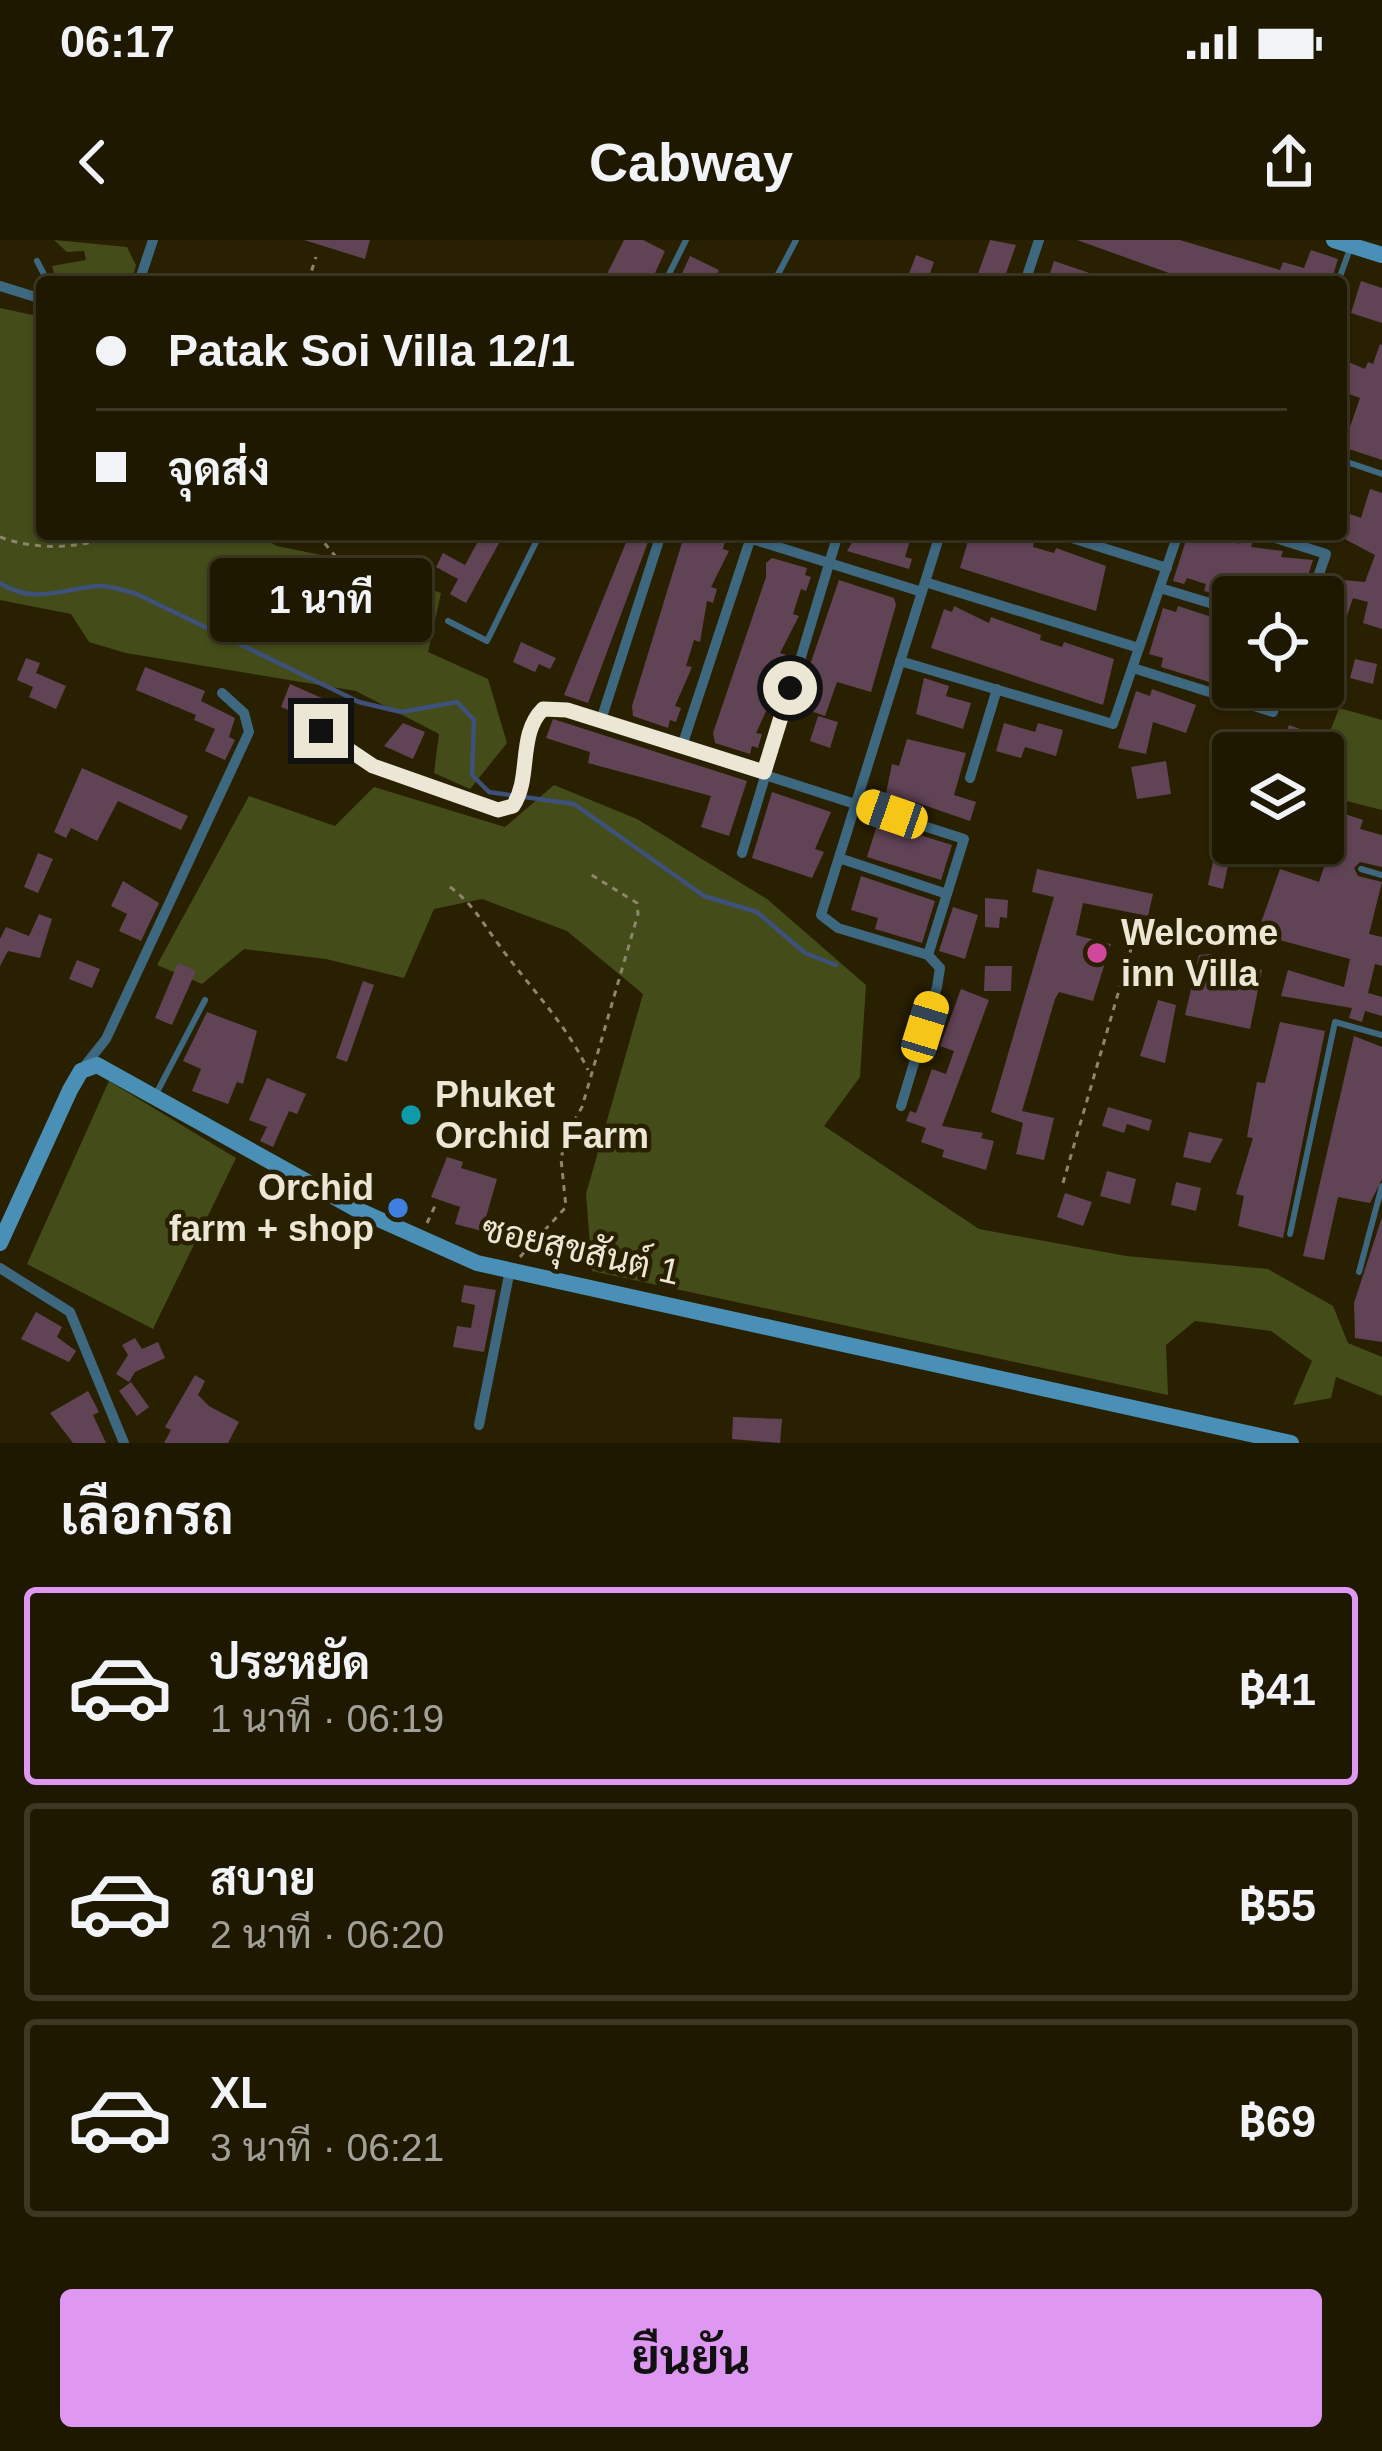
<!DOCTYPE html>
<html lang="th">
<head>
<meta charset="utf-8">
<style>
  :root { --surface:#1f1801; --page:#27210b; --text:#f1f3f6; --muted:#a1a099; --line:#3c3723; --accent:#df98f2 }
  body { margin:0; font-family:Helvetica,Sarabun,sans-serif; background:var(--page); color:var(--text); height:100vh; display:flex; flex-direction:column; font-size:45px; white-space:nowrap }
  * { box-sizing:border-box; margin:0 }
  p { font-size:39px; color:var(--muted) }
  .icon { flex:none; width:66px; height:66px; fill:none; stroke:currentColor; stroke-width:2; stroke-linecap:round; stroke-linejoin:round }
  .map { position:relative; height:1203px; overflow:hidden }
  .side { display:flex; flex-direction:column; background:var(--surface); flex:1 }
  .side>* { flex:none }
  .hud { position:absolute; left:36px; top:36px; width:1311px; height:264px; border-radius:12px; box-shadow:0 3px 9px #0004,0 0 0 3px var(--line); display:grid; align-content:center; height:264px; padding:0 60px; background:var(--surface) }
  .tools { position:absolute; left:1212px; top:336px; display:grid; gap:24px }
  .tools a { display:grid; place-items:center; width:132px; height:132px; border-radius:12px; background:var(--surface); box-shadow:0 3px 9px #0004,0 0 0 3px var(--line); font-size:60px }
  .end { position:absolute; width:54px; height:54px; margin:-27px; border:15px solid #ece6d4; background:#111; box-shadow:0 0 0 6px #111 }
  .from { border-radius:50% }
  .bubble { position:absolute; height:84px; border-radius:12px; background:var(--surface); box-shadow:0 3px 9px #0004,0 0 0 3px var(--line); font-size:39px; font-weight:700; line-height:84px; text-align:center }
  .car { position:absolute; width:36px; height:72px; margin:-36px -18px; border-radius:15px; box-shadow:0 0 9px 3px #0007; background:linear-gradient(#f5c518 24%,#345 0 40%,#f5c518 0 76%,#345 0 86%,#f5c518 0) }
  .hud b { display:flex; align-items:center; gap:42px; height:114px; font-size:45px }
  .hud b+b { border-top:3px solid var(--line) }
  .hud i { width:30px; height:30px; background:var(--text) }
  ul { padding:0; list-style:none }
  li { display:flex; align-items:center; gap:36px; height:198px; margin:0 24px 18px; padding:0 36px; border:6px solid var(--line); border-radius:12px }
  li div { flex:1 }
  li b { display:block; font-size:45px }
  li em { font-style:normal; font-weight:700 }
  li.on { border-color:var(--accent) }
  li>.icon { width:108px; height:108px; stroke-width:1.5 }
  h2 { padding:0 60px; font-size:54px; line-height:144px }
  .action { display:flex; gap:24px; margin-top:auto; padding:24px 60px }
  .action a { flex:1; height:138px; border-radius:12px; background:var(--accent); color:#111; font-size:48px; font-weight:700; line-height:138px; text-align:center }
  .status { display:flex; justify-content:space-between; align-items:center; height:84px; padding:0 60px; background:var(--surface); direction:ltr }
  .status svg { height:33px; fill:currentColor }
  header { display:flex; justify-content:space-between; align-items:center; height:156px; padding:0 60px; background:var(--surface); font-size:54px; font-weight:700 }
  .map>svg:first-child { display:block }
  .forest { fill:#444c19 }
  .lines { fill:none; stroke-linecap:round; stroke-linejoin:round }
  .stream { stroke:#3e517b; stroke-width:4.5 }
  .building { fill:#614356 }
  .path { stroke:#8d856d; stroke-width:3; stroke-dasharray:6 6; stroke-linecap:butt }
  .lane { stroke:#3e6880; stroke-width:6 }
  .street { stroke:#3e6880; stroke-width:10 }
  .secondary { stroke:#4a90b6; stroke-width:16 }
  .route { stroke:#ece6d4; stroke-width:15 }
  .hotel-dot { fill:#d1479c; stroke:#292001; stroke-width:4.5 }
  .culture-dot { fill:#0f9aa8; stroke:#292001; stroke-width:4.5 }
  .shop-dot { fill:#3f7fe0; stroke:#292001; stroke-width:4.5 }
  .labels { text-anchor:middle; dominant-baseline:central; stroke-width:9; stroke-linejoin:round; paint-order:stroke }
  .poi-label { font-size:36px; font-weight:bold; fill:#ece6d4; stroke:#292001; text-anchor:start }
  .street-label { font-size:36px; fill:#ece6d4; stroke:#292001 }
</style>
</head>
<body>
<div class="status"><b>06:17</b><svg viewBox="0 0 49 12"><path d="M0 12V9h3v3zM5 12V6h3v6zM10 12V3h3v9zM15 12V0h3v12zM26 1h20v11H26zM47 4h2v5h-2z"/></svg></div>
<header><svg class="icon" aria-label="back" viewBox="0 0 24 24"><path d="M15 5l-7 7 7 7"/></svg>Cabway<svg class="icon" aria-label="share" viewBox="0 0 24 24"><path d="M12 15V3M7 8l5-5 5 5M5 13v7h14v-7"/></svg></header>
<div class="map">
<svg width="1382" height="1203" viewBox="0 0 1382 1203">
  <rect width="100%" height="100%" fill="#292001"/>
  <path class="forest" d="M 54,0 L 127,7 L 136,25 L 132,42 L 57,42 L 52,26 L 86,20 L 84,11 L 67,12 Z
    M 0,68 L 42,77 L 42,294 L 256,294 L 277,306 L 360,323 L 441,353 L 428,412 L 488,439 L 507,503 L 470,549 L 434,533 L 439,494 L 356,451 L 126,413 L 89,402 L 71,374 L 0,360 Z
    M 1339,468 L 1382,480 L 1382,570 L 1323,555 L 1322,513 Z
    M 554,545 L 637,579 L 767,659 L 866,745 L 860,837 L 824,886 L 979,989 L 1126,1016 L 1268,1029 L 1333,1066 L 1348,1103 L 1382,1117 L 1382,1156 L 1336,1137 L 1331,1158 L 1293,1165 L 1312,1121 L 1271,1091 L 1195,1081 L 1166,1105 L 1168,1155 L 592,1031 L 586,954 L 643,754 L 567,691 L 482,659 L 434,669 L 404,738 L 326,719 L 244,709 L 202,744 L 157,725 L 249,556 L 335,586 L 374,547 L 505,587 Z
    M 109,841 L 236,918 L 153,1089 L 27,1024 Z"/>
  <g class="lines">
    <path class="stream" d="M 0,343 C 35,365 61,349 98,346 C 110,345 125,351 137,354 L 359,462 L 401,472 L 457,462 L 474,480 L 472,535 L 489,552 L 574,564 L 704,656 L 757,672 L 805,713 L 836,725"/>
  </g>
  <path class="building" d="M 304,0 L 370,0 L 365,19 Z
    M 624,0 L 643,0 L 665,11 L 651,42 L 603,42 Z
    M 990,0 L 1016,5 L 1003,42 L 975,42 Z
    M 1077,0 L 1180,0 L 1280,30 L 1283,22 L 1304,28 L 1311,10 L 1338,19 L 1331,42 L 1194,42 Z
    M 916,15 L 934,22 L 927,42 L 906,42 Z
    M 690,16 L 719,30 L 714,42 L 678,42 Z
    M 1054,21 L 1110,40 L 1110,42 L 1047,42 Z
    M 1361,41 L 1382,48 L 1382,83 L 1351,73 Z
    M 1380,104 L 1382,105 L 1382,220 L 1343,207 L 1360,158 L 1341,151 L 1341,119 L 1365,129 L 1368,122 L 1373,124 Z
    M 1370,249 L 1382,253 L 1382,389 L 1363,383 L 1368,362 L 1353,358 L 1323,447 L 1328,383 L 1323,368 L 1332,339 L 1365,342 L 1375,315 L 1341,297 L 1341,271 L 1361,278 Z
    M 482,294 L 504,294 L 466,363 L 450,354 L 458,339 L 436,327 L 443,313 L 465,325 Z
    M 700,294 L 725,302 L 723,309 L 729,311 L 711,347 L 717,349 L 713,363 L 707,361 L 700,402 L 694,400 L 686,426 L 692,427 L 675,466 L 681,468 L 676,482 L 670,480 L 668,488 L 633,476 L 632,466 L 684,296 Z
    M 857,294 L 912,294 L 905,317 L 912,319 L 909,329 L 847,311 Z
    M 970,294 L 1017,303 L 1019,297 L 1034,302 L 1033,307 L 1054,313 L 1056,308 L 1106,326 L 1096,371 L 960,328 Z
    M 1188,294 L 1220,294 L 1239,304 L 1241,297 L 1253,301 L 1251,307 L 1283,311 L 1281,317 L 1313,320 L 1301,357 L 1236,357 L 1217,348 L 1215,354 L 1204,351 L 1206,344 L 1187,338 L 1184,344 L 1173,341 Z
    M 629,295 L 648,302 L 588,463 L 564,455 Z
    M 772,318 L 807,328 L 805,335 L 811,337 L 806,351 L 801,349 L 793,374 L 799,376 L 780,413 L 786,415 L 768,452 L 774,454 L 756,493 L 762,494 L 758,508 L 752,506 L 750,514 L 715,503 L 713,493 L 766,337 L 766,323 Z
    M 839,340 L 894,358 L 896,365 L 871,452 L 837,442 L 825,476 L 796,466 Z
    M 380,360 L 418,370 L 413,388 L 374,378 Z
    M 954,366 L 989,383 L 991,377 L 1041,395 L 1040,400 L 1062,407 L 1064,402 L 1114,419 L 1103,465 L 931,408 L 944,369 L 952,372 Z
    M 1178,366 L 1224,381 L 1221,389 L 1233,393 L 1233,441 L 1222,437 L 1219,445 L 1161,427 L 1163,418 L 1149,414 L 1163,368 L 1176,372 Z
    M 521,402 L 556,418 L 550,429 L 539,424 L 535,432 L 513,422 Z
    M 26,418 L 40,423 L 36,433 L 66,446 L 56,469 L 29,457 L 33,447 L 17,440 Z
    M 1355,419 L 1377,424 L 1373,444 L 1350,438 Z
    M 145,427 L 205,451 L 201,461 L 235,478 L 229,497 L 235,500 L 225,520 L 205,511 L 215,489 L 194,480 L 196,475 L 136,450 Z
    M 924,438 L 949,446 L 946,456 L 971,463 L 963,489 L 916,474 Z
    M 290,444 L 331,462 L 310,493 L 291,484 L 296,473 L 281,467 Z
    M 1152,449 L 1196,465 L 1186,493 L 1153,482 L 1146,514 L 1118,508 L 1136,451 L 1150,456 Z
    M 818,476 L 838,482 L 830,508 L 810,501 Z
    M 553,479 L 747,541 L 729,596 L 701,587 L 711,556 L 588,523 L 590,512 L 546,498 Z
    M 403,483 L 425,492 L 413,519 L 384,506 Z
    M 1004,483 L 1035,492 L 1038,483 L 1063,490 L 1056,516 L 1025,507 L 1021,518 L 996,511 Z
    M 1289,485 L 1311,493 L 1303,513 L 1278,513 Z
    M 907,499 L 966,513 L 954,555 L 976,562 L 970,581 L 909,560 L 905,570 L 884,563 L 892,524 L 899,526 Z
    M 1166,521 L 1171,554 L 1137,559 L 1131,527 Z
    M 82,528 L 188,576 L 181,590 L 118,561 L 97,601 L 71,588 L 66,598 L 54,592 Z
    M 772,552 L 831,572 L 815,609 L 824,612 L 812,638 L 752,618 Z
    M 1342,573 L 1363,580 L 1360,589 L 1382,595 L 1382,627 L 1360,622 L 1354,628 L 1358,636 L 1382,642 L 1369,694 L 1382,697 L 1382,726 L 1375,724 L 1368,753 L 1382,757 L 1382,776 L 1365,771 L 1362,782 L 1349,778 L 1352,768 L 1281,756 L 1288,730 L 1344,747 L 1350,719 L 1257,694 L 1280,629 L 1319,642 Z
    M 878,582 L 952,605 L 941,640 L 867,617 Z
    M 1216,608 L 1231,612 L 1223,649 L 1208,645 Z
    M 38,613 L 53,619 L 38,653 L 24,647 Z
    M 1037,629 L 1153,654 L 1148,676 L 1083,663 L 1076,695 L 1111,704 L 1093,761 L 1059,752 L 1055,759 L 1022,871 L 1054,878 L 1044,920 L 1016,914 L 1023,883 L 991,872 L 1054,657 L 1032,652 Z
    M 861,636 L 935,661 L 922,703 L 875,689 L 878,678 L 851,670 Z
    M 123,641 L 159,663 L 141,701 L 119,691 L 127,674 L 111,666 Z
    M 985,658 L 1008,660 L 1007,678 L 1000,677 L 999,688 L 985,687 Z
    M 953,667 L 978,675 L 965,719 L 939,711 Z
    M 39,674 L 52,679 L 40,718 L 8,711 L 0,726 L 0,699 L 6,687 L 29,696 Z
    M 1210,714 L 1262,730 L 1250,789 L 1185,775 L 1199,715 Z
    M 77,720 L 100,729 L 92,748 L 69,739 Z
    M 178,723 L 196,731 L 172,785 L 155,778 Z
    M 985,726 L 1012,726 L 1011,751 L 984,751 Z
    M 363,741 L 374,745 L 347,822 L 336,818 Z
    M 961,749 L 989,760 L 942,886 L 983,893 L 981,898 L 994,901 L 986,930 L 942,917 L 944,910 L 921,902 L 926,888 L 906,881 L 910,871 L 916,873 L 932,829 L 946,834 L 954,811 L 940,806 Z
    M 1158,760 L 1176,765 L 1165,823 L 1140,816 Z
    M 207,772 L 257,791 L 243,844 L 237,842 L 228,864 L 192,851 L 201,829 L 183,821 Z
    M 1280,782 L 1325,791 L 1283,998 L 1238,986 L 1244,956 L 1236,954 L 1253,898 L 1247,897 L 1257,842 L 1265,843 Z
    M 1354,796 L 1382,807 L 1382,939 L 1370,963 L 1338,957 L 1324,1020 L 1303,1016 Z
    M 267,838 L 306,854 L 297,874 L 289,871 L 273,907 L 260,901 L 267,887 L 249,880 Z
    M 1108,867 L 1152,880 L 1149,891 L 1127,884 L 1124,893 L 1102,886 Z
    M 1189,892 L 1223,899 L 1210,923 L 1183,917 Z
    M 447,917 L 463,922 L 461,928 L 497,939 L 482,991 L 455,984 L 460,967 L 431,957 Z
    M 1107,931 L 1136,939 L 1130,964 L 1100,956 Z
    M 1176,942 L 1201,948 L 1196,971 L 1171,965 Z
    M 1065,953 L 1092,962 L 1083,986 L 1057,977 Z
    M 1382,977 L 1382,1102 L 1355,1098 L 1354,1063 Z
    M 464,1045 L 496,1050 L 484,1112 L 453,1107 L 457,1086 L 471,1088 L 475,1065 L 461,1062 Z
    M 36,1072 L 62,1087 L 57,1097 L 76,1111 L 69,1122 L 21,1099 Z
    M 135,1098 L 142,1109 L 158,1102 L 165,1118 L 135,1132 L 129,1142 L 116,1134 L 128,1115 L 122,1105 Z
    M 195,1135 L 205,1141 L 198,1155 L 209,1166 L 239,1182 L 228,1203 L 164,1203 L 171,1190 L 165,1187 Z
    M 131,1142 L 149,1167 L 137,1176 L 119,1151 Z
    M 88,1151 L 99,1172 L 93,1175 L 106,1203 L 73,1203 L 50,1173 Z
    M 733,1177 L 782,1179 L 780,1203 L 732,1199 Z"/>
  <g class="lines">
    <path class="path" d="M 308,42 L 316,17
      M 317,294 L 341,323
      M 0,297 C 34,310 81,310 114,294
      M 450,647 C 473,664 482,682 499,705 C 530,748 565,782 588,830
      M 1063,943 L 1140,678
      M 427,983 L 435,966
      M 520,1017 L 566,967 L 561,919 L 567,893 L 582,867 L 638,674 L 637,663 L 590,634"/>
    <path class="lane" d="M 37,21 L 48,42
      M 665,42 L 686,0
      M 774,42 L 796,0
      M 1338,42 L 1351,6
      M 1341,220 L 1382,234
      M 448,381 L 487,401 L 540,294
      M 1361,629 L 1382,635
      M 156,854 L 205,760
      M 1290,994 L 1335,782 L 1382,795
      M 1359,1032 L 1382,946"/>
    <path class="street" d="M 139,42 L 153,0
      M 1025,42 L 1039,0
      M 0,46 L 42,59
      M 736,294 L 922,352
      M 1059,294 L 1167,328
      M 1263,294 L 1326,314 L 1311,357
      M 925,342 L 1139,408
      M 1160,348 L 1233,370
      M 900,421 L 1113,484 L 1178,294
      M 1133,428 L 1273,472 L 1281,447
      M 601,480 L 661,294
      M 321,491 L 373,526 L 498,570 L 513,566 L 520,555 L 535,477 L 554,467 L 964,599 L 928,715 L 940,728 L 937,747 L 901,866
      M 682,506 L 752,294
      M 970,538 L 997,449
      M 742,613 L 838,294
      M 839,618 L 947,654
      M 928,715 L 838,688 L 821,675 L 940,294
      M 83,828 L 106,799 L 249,492 L 244,473 L 222,453
      M 0,1028 L 70,1072 L 124,1203
      M 479,1185 L 510,1030"/>
    <path class="secondary" d="M 1334,0 L 1382,15
      M 0,1003 L 70,850 L 81,831 L 97,825 L 356,969 L 477,1023 L 1291,1203"/>
  </g>
  <g class="lines">
    <path class="route" d="M 321,491 L 373,526 L 498,570 L 513,566 C 532,537 517,495 543,469 L 567,470 L 764,532 L 790,448"/>
  </g>
  <circle class="hotel-dot" cx="1097" cy="713" r="12"/>
  <circle class="culture-dot" cx="411" cy="875" r="12"/>
  <circle class="shop-dot" cx="398" cy="968" r="12"/>
  <g class="labels">
    <g class="poi-label">
      <text x="1121" y="692">Welcome<tspan x="1121" dy="41">inn Villa</tspan></text>
      <text x="435" y="854">Phuket<tspan x="435" dy="41">Orchid Farm</tspan></text>
      <text x="374" y="947" text-anchor="end">Orchid<tspan x="374" dy="41">farm + shop</tspan></text>
    </g>
    <g class="street-label">
      <text transform="translate(581 1010) rotate(13)">ซอยสุขสันต์ 1</text>
    </g>
  </g>
</svg>
<div class="tools">
<a><svg class="icon" aria-label="locate" viewBox="0 0 24 24"><circle cx="12" cy="12" r="6"/><path d="M12 2v4M12 18v4M2 12h4M18 12h4"/></svg></a>
<a><svg class="icon" aria-label="layers" viewBox="0 0 24 24"><path d="M12 4l9 5-9 5-9-5zM3 14l9 5 9-5"/></svg></a>
</div>
<i class="end from" style="left:790px;top:448px"></i>
<i class="end" style="left:321px;top:491px"></i>
<div class="bubble" style="left:210px;top:318px;width:222px">1 นาที</div>
<i class="car" style="left:892px;top:574px;rotate:289deg"></i>
<i class="car" style="left:925px;top:787px;rotate:17deg"></i>
<div class="hud">
<b><i class="from"></i>Patak Soi Villa 12/1</b>
<b><i></i>จุดส่ง</b>
</div>
</div>
<section class="side">
<h2>เลือกรถ</h2>
<ul>
<li class="on"><svg class="icon" aria-label="car" viewBox="0 0 24 24"><path d="M5 17H2v-5l4-1 3-4h7l3 4 3 1v5h-3M9 17h6M6 11h13"/><circle cx="7" cy="17" r="2"/><circle cx="17" cy="17" r="2"/></svg><div><b>ประหยัด</b><p>1 นาที · 06:19</p></div><em>฿41</em></li>
<li><svg class="icon" aria-label="car" viewBox="0 0 24 24"><path d="M5 17H2v-5l4-1 3-4h7l3 4 3 1v5h-3M9 17h6M6 11h13"/><circle cx="7" cy="17" r="2"/><circle cx="17" cy="17" r="2"/></svg><div><b>สบาย</b><p>2 นาที · 06:20</p></div><em>฿55</em></li>
<li><svg class="icon" aria-label="car" viewBox="0 0 24 24"><path d="M5 17H2v-5l4-1 3-4h7l3 4 3 1v5h-3M9 17h6M6 11h13"/><circle cx="7" cy="17" r="2"/><circle cx="17" cy="17" r="2"/></svg><div><b>XL</b><p>3 นาที · 06:21</p></div><em>฿69</em></li>
</ul>
<div class="action"><a>ยืนยัน</a></div>
</section>
</body>
</html>
